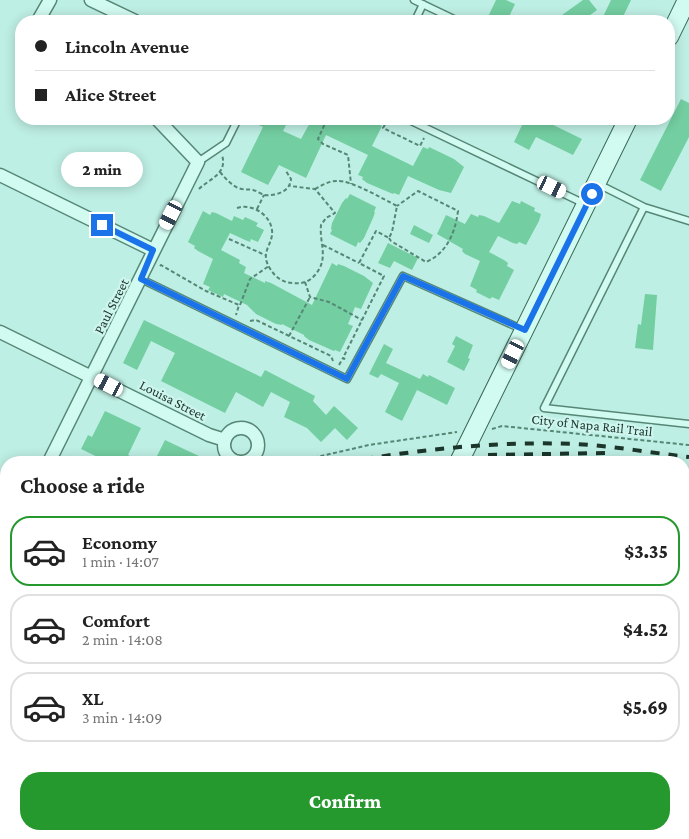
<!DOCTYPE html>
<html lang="en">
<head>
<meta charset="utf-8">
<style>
  :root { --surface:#fff; --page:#f6f6f6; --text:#222; --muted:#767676; --line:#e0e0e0; --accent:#25982e }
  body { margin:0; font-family:"Crimson Pro",serif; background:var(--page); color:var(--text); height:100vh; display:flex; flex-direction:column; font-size:19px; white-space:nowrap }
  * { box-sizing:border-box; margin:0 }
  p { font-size:16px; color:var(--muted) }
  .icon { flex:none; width:28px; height:28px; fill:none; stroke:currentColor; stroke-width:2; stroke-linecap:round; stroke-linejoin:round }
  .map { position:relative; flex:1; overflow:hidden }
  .details { position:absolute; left:0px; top:456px; width:690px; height:384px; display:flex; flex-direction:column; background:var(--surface); border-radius:20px 20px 0 0; box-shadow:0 2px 12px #0003 }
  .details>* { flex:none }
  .top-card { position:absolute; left:15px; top:15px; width:660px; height:110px; border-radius:20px; box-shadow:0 2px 12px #0003; display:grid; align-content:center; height:110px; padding:0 20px; background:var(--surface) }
  .end { position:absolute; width:22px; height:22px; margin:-11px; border:6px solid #1a73e8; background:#fff; box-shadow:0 0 0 2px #fff }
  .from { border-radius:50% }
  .bubble { position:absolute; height:35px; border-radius:18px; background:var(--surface); box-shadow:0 2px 12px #0003; font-size:16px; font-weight:800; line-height:35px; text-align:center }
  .car { position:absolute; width:15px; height:30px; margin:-15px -8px; border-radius:6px; box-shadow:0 0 4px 1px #0007; background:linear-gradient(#fff 24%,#345 0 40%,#fff 0 76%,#345 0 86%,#fff 0) }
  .top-card b { display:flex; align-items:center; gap:18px; height:48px; font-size:19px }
  .top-card b+b { border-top:1px solid var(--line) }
  .top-card i { width:12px; height:12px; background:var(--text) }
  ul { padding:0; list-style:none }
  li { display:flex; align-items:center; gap:15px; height:70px; margin:0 10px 8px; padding:0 10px; border:2px solid var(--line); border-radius:20px }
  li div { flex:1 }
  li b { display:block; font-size:19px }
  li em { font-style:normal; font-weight:800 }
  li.active { border-color:var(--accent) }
  li>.icon { width:45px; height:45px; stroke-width:1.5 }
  h2 { padding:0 20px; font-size:22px; line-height:60px }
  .button { display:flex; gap:10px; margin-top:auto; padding:10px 20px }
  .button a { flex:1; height:58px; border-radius:20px; background:var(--accent); color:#fff; font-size:20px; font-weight:800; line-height:58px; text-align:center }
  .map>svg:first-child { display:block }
  .building { fill:#73cea1 }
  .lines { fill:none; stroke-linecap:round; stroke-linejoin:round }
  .service-casing { stroke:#568775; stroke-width:9 }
  .minor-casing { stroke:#568775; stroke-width:15 }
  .secondary-casing { stroke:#3a6956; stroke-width:20 }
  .path { stroke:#568775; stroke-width:2; stroke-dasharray:4 2.5; stroke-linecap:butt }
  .service { stroke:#d1faf1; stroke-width:6 }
  .minor { stroke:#d1faf1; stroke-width:12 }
  .secondary { stroke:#d1faf1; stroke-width:18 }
  .rail { stroke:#1c362b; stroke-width:4; stroke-dasharray:9 9; stroke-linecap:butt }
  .route { stroke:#1a73e8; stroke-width:6 }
  .labels { text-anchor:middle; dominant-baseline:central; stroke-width:4.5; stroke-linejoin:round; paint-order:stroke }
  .street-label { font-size:14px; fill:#1c362b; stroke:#cef6ee }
</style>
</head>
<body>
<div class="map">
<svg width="689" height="839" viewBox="0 0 689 839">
  <rect width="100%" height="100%" fill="#beefe4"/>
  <path class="building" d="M 496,0 L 506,0 L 515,4 L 507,21 L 486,21 Z
    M 583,0 L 589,0 L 597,10 L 582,21 L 567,21 L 562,15 Z
    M 611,0 L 631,0 L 621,21 L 601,21 Z
    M 681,99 L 689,103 L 689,137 L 661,191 L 640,180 Z
    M 245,119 L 289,119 L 283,131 L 301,139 L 312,119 L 370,119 L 382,126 L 372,146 L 413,166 L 423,147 L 428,149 L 429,147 L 454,159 L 464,167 L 451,193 L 439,190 L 408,176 L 399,195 L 394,193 L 393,194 L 367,183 L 362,179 L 363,177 L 358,175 L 368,155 L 326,135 L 306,178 L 279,165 L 268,185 L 241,172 L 263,127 Z
    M 530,119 L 541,119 L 582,139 L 573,155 L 536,137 L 529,150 L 514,142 L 523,123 L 527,125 Z
    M 350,194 L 376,207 L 374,212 L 375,212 L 373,218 L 364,238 L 360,243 L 358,242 L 356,247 L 330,234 L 332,230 L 331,229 L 332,223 L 342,203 L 346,198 L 347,199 Z
    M 512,201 L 520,204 L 521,201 L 535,208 L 534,211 L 541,214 L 539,221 L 526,245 L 519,242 L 517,244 L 513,243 L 498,236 L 489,252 L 504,260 L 508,263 L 507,266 L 514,270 L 499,300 L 492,297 L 490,299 L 476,292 L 477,290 L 470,286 L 480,261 L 465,254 L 462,251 L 463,249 L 437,234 L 446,215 L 465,224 L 471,214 L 478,217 L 479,215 L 484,216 L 499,223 Z
    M 203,211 L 210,215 L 212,212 L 216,213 L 232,221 L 234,216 L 243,220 L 245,217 L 258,223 L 256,226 L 264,230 L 258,242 L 251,239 L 250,242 L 245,240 L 230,233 L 221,250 L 240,260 L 239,263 L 246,267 L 244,273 L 265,283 L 265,281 L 271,283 L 312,305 L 332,263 L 337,266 L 338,264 L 344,266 L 364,276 L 373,283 L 361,309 L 355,307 L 348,324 L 353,326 L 340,352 L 335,350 L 334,351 L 309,340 L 304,336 L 304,335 L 282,324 L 282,325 L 276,324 L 256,314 L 247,305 L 224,294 L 223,297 L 208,290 L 210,287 L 203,284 L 213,259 L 198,251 L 194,248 L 195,246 L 188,242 Z
    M 414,225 L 433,235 L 429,243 L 410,234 Z
    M 388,243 L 418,258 L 412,270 L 394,261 L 390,268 L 378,263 Z
    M 645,294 L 657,295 L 653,350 L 635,348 L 638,324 L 641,325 Z
    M 144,320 L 261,377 L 265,370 L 315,396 L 313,401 L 326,415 L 334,406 L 358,428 L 347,440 L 335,428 L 321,442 L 307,428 L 284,417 L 290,402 L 271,392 L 263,407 L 236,392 L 225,413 L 161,381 L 175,353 L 151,341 L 137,370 L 123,363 Z
    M 456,336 L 473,345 L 468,358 L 470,359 L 464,371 L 447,362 L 455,346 L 452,344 Z
    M 384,344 L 393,349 L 386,363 L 420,379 L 423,374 L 428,377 L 429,375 L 455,388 L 447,405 L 417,390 L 402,421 L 385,412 L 399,383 L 381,374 L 378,378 L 369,374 Z
    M 105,411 L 141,428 L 128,455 L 142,462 L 108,462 L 81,449 L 88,435 L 92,437 Z
    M 165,440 L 186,450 L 212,462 L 154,462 Z"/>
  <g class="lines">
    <defs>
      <path id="service" d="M 414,0 L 458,21
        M 415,21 L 423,4
        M 407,119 L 585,204
        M 198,162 L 226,143 L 238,119
        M 598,184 L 644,207 L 689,221
        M 644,207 L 544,408 L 689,424
        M 141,279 L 347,379 L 403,276 L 524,330
        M 359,834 L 359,839"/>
      <path id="minor" d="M 91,0 L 135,21
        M 38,21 L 50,0
        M 0,175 L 153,250
        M 0,332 L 209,435 L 225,440
        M224 445a17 17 0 1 1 34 0a17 17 0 1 1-34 0Z
        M 49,462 L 198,162 L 157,119
        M 0,493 L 6,496
        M 684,586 L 689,586
        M 0,687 L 6,690
        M 684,745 L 689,746
        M 578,839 L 579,834"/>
      <path id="secondary" d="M 669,37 L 687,0
        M 459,462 L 628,119
        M 275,839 L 277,834"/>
    </defs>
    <use href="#service" class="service-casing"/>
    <use href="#minor" class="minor-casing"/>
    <use href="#secondary" class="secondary-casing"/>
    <path class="path" d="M 327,119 L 318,139 L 323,144 L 348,155 L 351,184
      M 388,119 L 383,128 L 420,146 L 424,138
      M 220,172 C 225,178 230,184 238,188 C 243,190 248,189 253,190 C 257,191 261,194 264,195 C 276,196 290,192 291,179 L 286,171
      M 199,189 C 209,179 228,174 222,155
      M 315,189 C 322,185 329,181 337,181 C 351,180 383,199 397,206 L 392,232 L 389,238 L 376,231 L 359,263 L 384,276 L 343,358
      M 237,208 C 251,203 270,214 272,230 C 274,245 258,252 271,270 C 276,278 284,283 293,283 C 301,284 309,282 314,276 C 330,259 319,244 321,225 L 326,218 L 335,213 L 315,189 L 290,186
      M 257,209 L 264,195
      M 389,238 L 391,241 L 426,262 C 447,253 455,233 458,211 L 418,191 L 397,206
      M 229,239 L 265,255
      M 323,245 L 359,263
      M 160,266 L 161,265 L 206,291 L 239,305 L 236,315
      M 305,282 L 310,297 L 329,302 L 362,320
      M 240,305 L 250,279 L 269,266
      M 250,321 L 256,320 L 331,356 L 333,361
      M 289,336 L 310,297
      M 339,365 L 343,358 L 347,360
      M 492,429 L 502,426 L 689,445
      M 295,462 L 369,445 L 457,432
      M 0,539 L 6,538"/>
    <use href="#service" class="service"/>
    <use href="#minor" class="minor"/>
    <use href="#secondary" class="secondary"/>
    <path class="rail" d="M 488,455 L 605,453
      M 346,462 C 424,449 496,441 576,444 C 613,446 652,453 689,457
      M 0,550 L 6,549"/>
  </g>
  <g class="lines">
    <path class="route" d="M 102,225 L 153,250 L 141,279 L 347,379 L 403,276 L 525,330 L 592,194"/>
  </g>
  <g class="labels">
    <g class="street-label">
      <text transform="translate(111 306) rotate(-63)">Paul Street</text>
      <text transform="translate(173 400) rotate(27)">Louisa Street</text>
      <text transform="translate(592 425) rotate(6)">City of Napa Rail Trail</text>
    </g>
  </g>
</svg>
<i class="end from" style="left:592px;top:194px"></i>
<i class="end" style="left:102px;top:225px"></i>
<div class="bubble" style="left:61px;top:152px;width:82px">2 min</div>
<i class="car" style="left:552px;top:187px;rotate:116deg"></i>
<i class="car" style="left:171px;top:215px;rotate:207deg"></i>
<i class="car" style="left:513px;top:354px;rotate:206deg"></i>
<i class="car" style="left:109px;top:385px;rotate:297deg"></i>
<div class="top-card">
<b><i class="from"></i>Lincoln Avenue</b>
<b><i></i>Alice Street</b>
</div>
<section class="details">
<h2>Choose a ride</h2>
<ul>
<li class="active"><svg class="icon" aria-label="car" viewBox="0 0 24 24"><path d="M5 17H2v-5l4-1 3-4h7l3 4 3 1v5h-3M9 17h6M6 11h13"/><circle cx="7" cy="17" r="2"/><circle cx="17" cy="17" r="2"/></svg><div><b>Economy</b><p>1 min · 14:07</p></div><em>$3.35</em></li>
<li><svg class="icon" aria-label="car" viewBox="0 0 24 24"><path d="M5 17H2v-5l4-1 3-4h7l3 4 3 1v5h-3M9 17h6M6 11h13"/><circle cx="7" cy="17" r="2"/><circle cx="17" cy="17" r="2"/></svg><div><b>Comfort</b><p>2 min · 14:08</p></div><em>$4.52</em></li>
<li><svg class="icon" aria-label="car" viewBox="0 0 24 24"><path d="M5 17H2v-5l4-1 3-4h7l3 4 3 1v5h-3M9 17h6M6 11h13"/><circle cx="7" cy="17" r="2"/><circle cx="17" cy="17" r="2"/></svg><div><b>XL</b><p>3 min · 14:09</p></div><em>$5.69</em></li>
</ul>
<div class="button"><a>Confirm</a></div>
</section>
</div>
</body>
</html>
